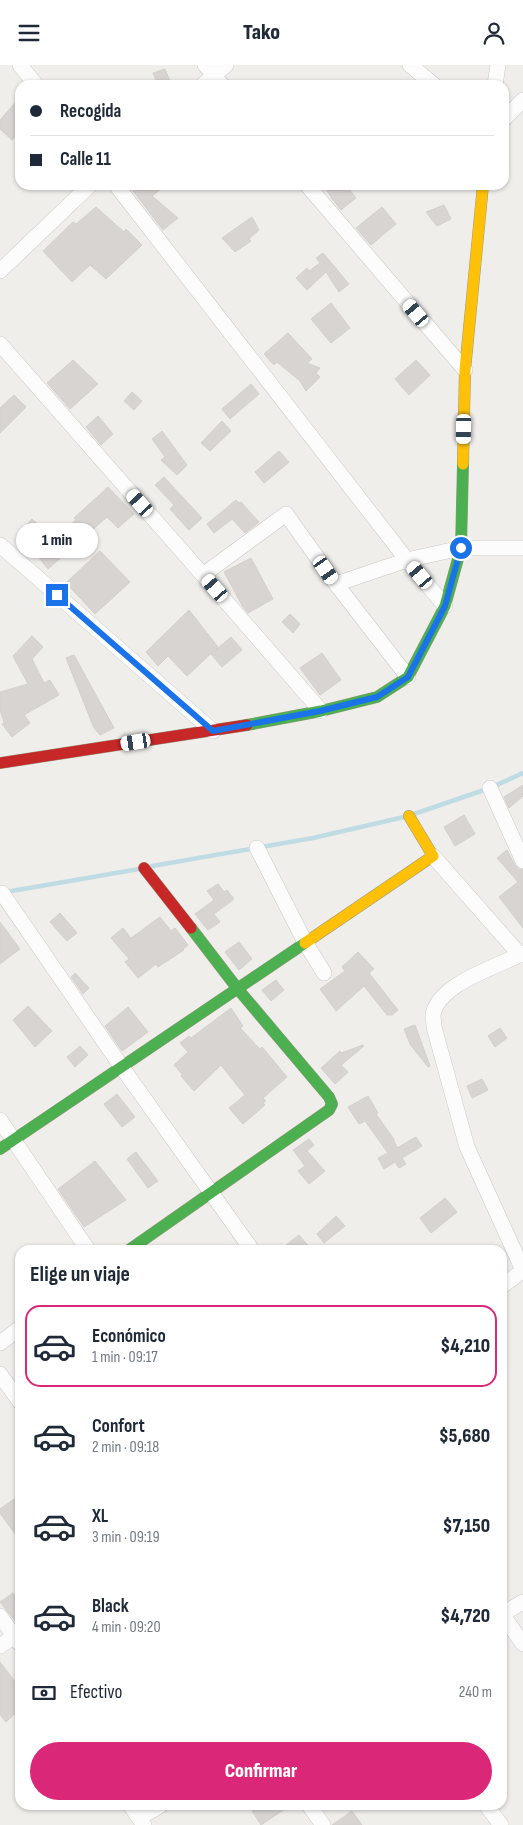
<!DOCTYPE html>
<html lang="es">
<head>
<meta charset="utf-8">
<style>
  :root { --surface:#fff; --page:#f6f6f7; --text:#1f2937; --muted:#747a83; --line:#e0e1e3; --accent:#db2777 }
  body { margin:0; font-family:"Sofia Sans Condensed",sans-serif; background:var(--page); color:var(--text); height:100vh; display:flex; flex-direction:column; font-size:19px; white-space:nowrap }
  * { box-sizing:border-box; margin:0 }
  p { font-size:16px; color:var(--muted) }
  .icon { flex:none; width:28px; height:28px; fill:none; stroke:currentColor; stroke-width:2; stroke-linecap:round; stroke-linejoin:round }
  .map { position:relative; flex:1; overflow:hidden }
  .details { position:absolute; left:15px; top:1180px; width:492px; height:565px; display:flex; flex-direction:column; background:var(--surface); border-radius:15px; box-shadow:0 1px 4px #0004 }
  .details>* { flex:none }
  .top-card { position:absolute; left:15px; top:15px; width:494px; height:110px; border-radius:15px; box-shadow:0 1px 4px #0004; display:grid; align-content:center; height:110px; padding:0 15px; background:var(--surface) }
  .end { position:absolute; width:22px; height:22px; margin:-11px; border:6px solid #1a73e8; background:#fff; box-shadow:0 0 0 2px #fff }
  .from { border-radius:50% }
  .bubble { position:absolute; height:35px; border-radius:18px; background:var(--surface); box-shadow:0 1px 4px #0004; font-size:16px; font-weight:800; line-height:35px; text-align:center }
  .car { position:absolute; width:15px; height:30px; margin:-15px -8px; border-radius:6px; box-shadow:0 0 4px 1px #0007; background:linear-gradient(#fff 24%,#345 0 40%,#fff 0 76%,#345 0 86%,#fff 0) }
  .top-card b { display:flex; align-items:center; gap:18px; height:48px; font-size:19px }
  .top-card b+b { border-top:1px solid var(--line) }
  .top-card i { width:12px; height:12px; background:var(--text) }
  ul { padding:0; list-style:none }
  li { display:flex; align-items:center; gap:15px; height:82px; margin:0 10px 8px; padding:0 5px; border:2px solid transparent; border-radius:15px }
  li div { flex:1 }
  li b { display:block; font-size:19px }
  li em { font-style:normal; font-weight:800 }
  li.active { border-color:var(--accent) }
  li>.icon { width:45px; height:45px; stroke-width:1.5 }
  h2 { padding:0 15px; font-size:22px; line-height:60px }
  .pay { display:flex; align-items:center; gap:12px; height:55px; padding:0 15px; font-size:19px }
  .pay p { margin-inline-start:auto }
  .primary-button { display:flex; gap:10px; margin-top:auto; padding:10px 15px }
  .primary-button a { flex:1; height:58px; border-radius:30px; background:var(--accent); color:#fff; font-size:20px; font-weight:800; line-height:58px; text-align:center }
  header { display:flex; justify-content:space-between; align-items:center; height:65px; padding:0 15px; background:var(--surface); font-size:22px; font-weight:800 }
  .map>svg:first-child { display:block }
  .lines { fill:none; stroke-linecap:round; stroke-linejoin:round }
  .stream { stroke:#bfdbe3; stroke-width:4.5 }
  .building { fill:#d7d4d2; stroke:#d3d0cc }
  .street-casing { stroke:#c9c8c7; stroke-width:16 }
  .fast-casing { stroke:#999a82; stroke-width:12 }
  .slow-casing { stroke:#999a82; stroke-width:12 }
  .jam-casing { stroke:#999a82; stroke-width:12 }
  .street { stroke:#fdfcfc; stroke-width:15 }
  .fast { stroke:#4caf50; stroke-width:11 }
  .slow { stroke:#ffc107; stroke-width:11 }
  .jam { stroke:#c62828; stroke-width:11 }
  .route { stroke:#1a73e8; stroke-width:6 }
</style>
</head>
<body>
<header><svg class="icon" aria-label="menu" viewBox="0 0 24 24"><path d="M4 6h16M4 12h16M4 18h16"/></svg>Tako<svg class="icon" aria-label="person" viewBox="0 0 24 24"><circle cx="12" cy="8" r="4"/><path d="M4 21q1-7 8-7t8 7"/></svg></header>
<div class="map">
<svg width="523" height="1760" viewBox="0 0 523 1760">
  <rect width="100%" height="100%" fill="#f0eeeb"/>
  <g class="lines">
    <path class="stream" d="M 414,749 L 490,723 L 523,708
      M 152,801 L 313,773 L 404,752
      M 6,827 L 139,804"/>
  </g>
  <path class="building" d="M 165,4 L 170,16 L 158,20 L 153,8 Z
    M 20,32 L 20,65 L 12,75 L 0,64 L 0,55 Z
    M 140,120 L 166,120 L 152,131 L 178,153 L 163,165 L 133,126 Z
    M 324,120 L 346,120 L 356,133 L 341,145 L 332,134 Z
    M 444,140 L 451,154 L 437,161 L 426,147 Z
    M 96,142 L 124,167 L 126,164 L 142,180 L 106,214 L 90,200 L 72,217 L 43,186 L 73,157 L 76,159 Z
    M 382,142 L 396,159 L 371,180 L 356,163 Z
    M 252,152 L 259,165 L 249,174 L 251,176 L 235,187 L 222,173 Z
    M 323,188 L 349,219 L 339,227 L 326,207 L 307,225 L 296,213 L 307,203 L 309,206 L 320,198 L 316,193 Z
    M 331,238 L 350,263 L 331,278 L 311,254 Z
    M 288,268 L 312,294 L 307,298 L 320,303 L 316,308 L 320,312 L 306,326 L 300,316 L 277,297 L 274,300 L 264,289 Z
    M 73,295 L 98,319 L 70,344 L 47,318 Z
    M 416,295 L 430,310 L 409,330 L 395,314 Z
    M 251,319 L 259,329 L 230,354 L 222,344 Z
    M 132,327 L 142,336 L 134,345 L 124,336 Z
    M 14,330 L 26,342 L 0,368 L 0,343 Z
    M 98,351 L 113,369 L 101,380 L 86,362 Z
    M 222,356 L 231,366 L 210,386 L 201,378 Z
    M 162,366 L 187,400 L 177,410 L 161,395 L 165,392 L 152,374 Z
    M 279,386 L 289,397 L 264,418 L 255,407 Z
    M 164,412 L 202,453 L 189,465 L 170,444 L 174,440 L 155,420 Z
    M 108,422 L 134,449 L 118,463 L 107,452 L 48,504 L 37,490 L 45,483 L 24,463 L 32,454 L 54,474 L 76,455 L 74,453 Z
    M 236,435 L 239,438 L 241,437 L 259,457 L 245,468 L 232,454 L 214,468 L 207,459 Z
    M 100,486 L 130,517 L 95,549 L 66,518 Z
    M 251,493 L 273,534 L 248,548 L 243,542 L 224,507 Z
    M 189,545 L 218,582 L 187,611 L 168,591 L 158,601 L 146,587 Z
    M 290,549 L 300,559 L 293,568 L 282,557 Z
    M 32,571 L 43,582 L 32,594 L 44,618 L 50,615 L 59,630 L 24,650 L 30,658 L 12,672 L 2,659 L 4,657 L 0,645 L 0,627 L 28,619 L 13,591 Z
    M 231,572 L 242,585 L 222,602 L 211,589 Z
    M 322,588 L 341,615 L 320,630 L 300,603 Z
    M 74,590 L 114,663 L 100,670 L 94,663 L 66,593 Z
    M 523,720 L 523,731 L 509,743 L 504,732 Z
    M 464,750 L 475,769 L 455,781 L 444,762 Z
    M 507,785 L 515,800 L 518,804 L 523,805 L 523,863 L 499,832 L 518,817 L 497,793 Z
    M 218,819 L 224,827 L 227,825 L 234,834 L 214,849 L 220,857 L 208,865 L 195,849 L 214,835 L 207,826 Z
    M 60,848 L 77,868 L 67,876 L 50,857 Z
    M 160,852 L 171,866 L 175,863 L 188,880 L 183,884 L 184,885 L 158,902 L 156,899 L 138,913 L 125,897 L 129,894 L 111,873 L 123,863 L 131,873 Z
    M 0,857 L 20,884 L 0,899 Z
    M 239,877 L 252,894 L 239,905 L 225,887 Z
    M 358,887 L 374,904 L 369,908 L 398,945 L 392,950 L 387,950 L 364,921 L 336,946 L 320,924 L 345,906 L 342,902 Z
    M 75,908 L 89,923 L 83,929 L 71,912 Z
    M 276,915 L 284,925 L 271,936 L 262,925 Z
    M 28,941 L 52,966 L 35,982 L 13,955 Z
    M 128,942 L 148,967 L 122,986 L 105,961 Z
    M 231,943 L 243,961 L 240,963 L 260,984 L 262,982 L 287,1012 L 263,1033 L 266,1036 L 263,1038 L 265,1040 L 243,1059 L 229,1043 L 245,1030 L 221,1000 L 194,1026 L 181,1011 L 182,1009 L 174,1000 L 188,987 L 180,978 L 189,971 L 191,973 Z
    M 415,960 L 430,1001 L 428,1002 L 410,979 L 404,964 Z
    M 500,963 L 507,973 L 495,982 L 488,971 Z
    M 363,980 L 364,981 L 341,1000 L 348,1007 L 335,1019 L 321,1003 L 340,986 L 341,988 Z
    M 80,981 L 88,990 L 75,1002 L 67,992 Z
    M 482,1014 L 488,1025 L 472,1033 L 467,1021 Z
    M 117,1029 L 135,1052 L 122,1062 L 104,1039 Z
    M 368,1031 L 378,1048 L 376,1049 L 393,1073 L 397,1083 L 416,1072 L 422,1081 L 402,1093 L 406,1099 L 399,1103 L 395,1097 L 384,1104 L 378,1093 L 388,1088 L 365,1056 L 359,1059 L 348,1042 Z
    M 309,1074 L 314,1080 L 307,1086 L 325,1106 L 309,1119 L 298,1106 L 305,1101 L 293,1085 Z
    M 136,1087 L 158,1116 L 148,1123 L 127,1094 Z
    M 95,1096 L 126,1135 L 84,1162 L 58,1124 Z
    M 445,1133 L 457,1147 L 431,1168 L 420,1153 Z
    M 336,1151 L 345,1161 L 324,1178 L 317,1169 Z
    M 299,1170 L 312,1185 L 280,1185 Z
    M 20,1430 L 20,1476 L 0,1448 L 0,1444 Z
    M 13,1528 L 20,1538 L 20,1558 L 17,1558 L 0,1537 Z
    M 0,1597 L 20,1623 L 20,1644 L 6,1657 L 0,1650 Z
    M 261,1740 L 291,1740 L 261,1760 L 252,1746 Z
    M 352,1746 L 362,1760 L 332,1760 Z"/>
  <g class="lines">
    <defs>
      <path id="street" d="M 20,0 L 36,20
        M 205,0 L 222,20
        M 410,0 L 434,20
        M 203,20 L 226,0
        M 495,20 L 498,0
        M 504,54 L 523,35
        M 116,120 L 407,495 L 445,541
        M 307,120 L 465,305
        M 0,206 L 90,120
        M 0,279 L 203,510 L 321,646
        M 0,480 L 213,666
        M 203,510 L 286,449 L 336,519 L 408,612
        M 336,519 L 407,495 L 461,483 L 523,483
        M 490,723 L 523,796
        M 257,783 L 305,877 L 324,908
        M 433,791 L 520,890
        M 2,828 L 121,1001 L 252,1185
        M 0,1055 L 88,1185
        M 502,1221 L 521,1207 L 522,1203 L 467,1082 L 434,962 C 434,958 433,953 433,950 C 438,918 498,902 523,888
        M 0,1278 L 20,1263
        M 0,1309 L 20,1337
        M 502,1549 L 523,1579
        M 502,1549 L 523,1537
        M 0,1551 L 20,1579
        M 0,1581 L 20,1567
        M 130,1740 L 144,1760
        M 309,1740 L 323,1760
        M 486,1740 L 501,1760
        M 139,1753 L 161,1740"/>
      <path id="fast" d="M 247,660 L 321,646 L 377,632 L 408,612 L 445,541 L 461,483 L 463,399
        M 0,1084 L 305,878
        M 129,1185 L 329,1045 L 332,1039 L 329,1032 L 237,923 L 191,863"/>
      <path id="slow" d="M 463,399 L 465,305 L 483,120
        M 305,878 L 433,791 L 409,751"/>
      <path id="jam" d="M 0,698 L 247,660
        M 144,803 L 191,863"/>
    </defs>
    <use href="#street" class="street-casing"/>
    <use href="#fast" class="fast-casing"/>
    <use href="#slow" class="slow-casing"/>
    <use href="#jam" class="jam-casing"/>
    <use href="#street" class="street"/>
    <use href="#fast" class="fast"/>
    <use href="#slow" class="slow"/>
    <use href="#jam" class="jam"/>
  </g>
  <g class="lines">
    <path class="route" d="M 57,530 L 213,666 L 320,646 L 377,632 L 408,612 L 445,541 L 461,483"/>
  </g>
</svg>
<i class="end from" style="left:461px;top:483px"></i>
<i class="end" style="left:57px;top:530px"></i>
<div class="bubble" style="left:16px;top:458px;width:82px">1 min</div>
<i class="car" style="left:416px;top:248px;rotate:320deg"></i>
<i class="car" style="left:464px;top:364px;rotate:181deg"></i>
<i class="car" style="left:140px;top:438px;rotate:318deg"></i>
<i class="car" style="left:326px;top:505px;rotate:145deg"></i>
<i class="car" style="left:420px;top:510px;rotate:320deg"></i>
<i class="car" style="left:215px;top:523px;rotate:319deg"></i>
<i class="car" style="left:136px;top:677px;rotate:261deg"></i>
<div class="top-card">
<b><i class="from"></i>Recogida</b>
<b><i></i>Calle 11</b>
</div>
<section class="details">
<h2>Elige un viaje</h2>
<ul>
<li class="active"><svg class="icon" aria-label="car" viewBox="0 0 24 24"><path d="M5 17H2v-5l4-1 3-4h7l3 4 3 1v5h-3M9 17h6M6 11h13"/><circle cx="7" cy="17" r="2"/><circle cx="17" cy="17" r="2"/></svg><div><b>Económico</b><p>1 min · 09:17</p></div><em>$4,210</em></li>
<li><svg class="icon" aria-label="car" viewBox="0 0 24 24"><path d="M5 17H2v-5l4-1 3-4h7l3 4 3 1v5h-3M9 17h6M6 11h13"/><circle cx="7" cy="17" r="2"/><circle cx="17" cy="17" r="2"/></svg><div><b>Confort</b><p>2 min · 09:18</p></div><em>$5,680</em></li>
<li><svg class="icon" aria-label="car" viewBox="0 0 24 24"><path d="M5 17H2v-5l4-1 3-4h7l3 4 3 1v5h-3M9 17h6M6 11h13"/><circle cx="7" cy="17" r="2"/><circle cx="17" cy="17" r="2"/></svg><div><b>XL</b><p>3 min · 09:19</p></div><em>$7,150</em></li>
<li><svg class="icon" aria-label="car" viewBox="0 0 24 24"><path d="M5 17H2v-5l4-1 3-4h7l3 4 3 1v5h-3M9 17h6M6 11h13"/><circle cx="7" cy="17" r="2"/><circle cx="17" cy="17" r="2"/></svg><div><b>Black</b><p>4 min · 09:20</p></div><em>$4,720</em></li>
</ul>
<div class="pay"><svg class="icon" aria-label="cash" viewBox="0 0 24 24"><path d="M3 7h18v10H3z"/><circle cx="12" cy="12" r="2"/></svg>Efectivo<p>240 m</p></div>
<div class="primary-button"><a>Confirmar</a></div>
</section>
</div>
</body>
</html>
